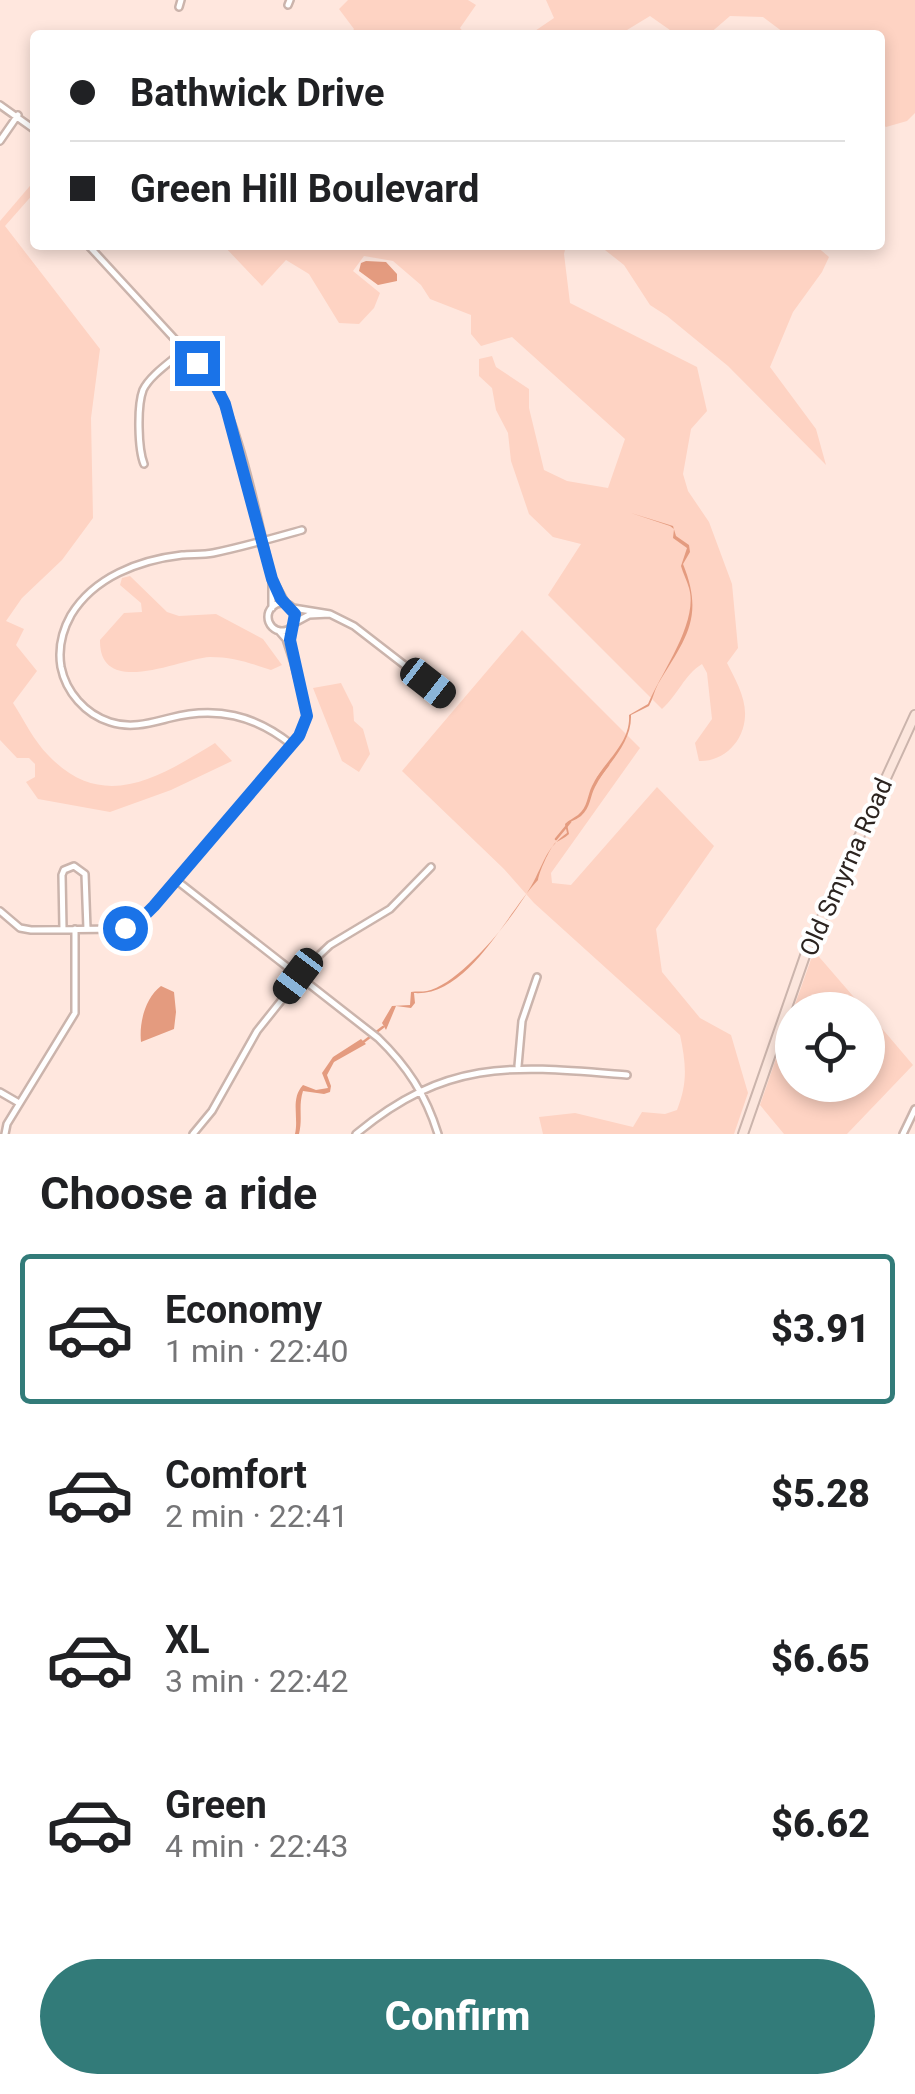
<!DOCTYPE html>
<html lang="en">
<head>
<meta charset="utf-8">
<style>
  :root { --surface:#fff; --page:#f6f6f6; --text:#202124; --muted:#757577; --line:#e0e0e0; --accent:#327b79 }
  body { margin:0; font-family:Roboto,sans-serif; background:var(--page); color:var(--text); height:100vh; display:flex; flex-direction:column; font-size:38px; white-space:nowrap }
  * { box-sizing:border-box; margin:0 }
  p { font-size:32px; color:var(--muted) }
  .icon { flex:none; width:55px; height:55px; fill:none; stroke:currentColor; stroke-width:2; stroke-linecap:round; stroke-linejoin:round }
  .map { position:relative; height:1134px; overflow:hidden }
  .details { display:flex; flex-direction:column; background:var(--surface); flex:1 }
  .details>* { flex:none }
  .hud { position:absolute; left:30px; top:30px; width:855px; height:220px; border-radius:10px; box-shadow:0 5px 15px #0003; display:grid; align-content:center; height:220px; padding:0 40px; background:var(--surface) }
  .fabs { position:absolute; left:775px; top:992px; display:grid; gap:20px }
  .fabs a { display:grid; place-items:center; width:110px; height:110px; border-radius:50%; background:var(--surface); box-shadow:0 5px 15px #0003; font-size:50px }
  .end { position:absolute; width:45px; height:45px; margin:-22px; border:12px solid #1a73e8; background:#fff; box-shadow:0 0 0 5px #fff }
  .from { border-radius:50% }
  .car { position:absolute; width:30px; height:60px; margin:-30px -15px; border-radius:12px; box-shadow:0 0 8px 2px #0007; background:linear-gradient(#222 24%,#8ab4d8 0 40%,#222 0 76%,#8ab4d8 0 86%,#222 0) }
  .hud b { display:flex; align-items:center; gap:35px; height:95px; font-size:38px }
  .hud b+b { border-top:2px solid var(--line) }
  .hud i { width:25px; height:25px; background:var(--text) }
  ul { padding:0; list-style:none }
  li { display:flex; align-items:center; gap:30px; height:150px; margin:0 20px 15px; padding:0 20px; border:5px solid transparent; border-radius:10px }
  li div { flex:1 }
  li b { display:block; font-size:38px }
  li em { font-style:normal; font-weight:800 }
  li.current { border-color:var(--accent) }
  li>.icon { width:90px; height:90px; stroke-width:1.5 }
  h2 { padding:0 40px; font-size:45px; line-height:120px }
  .primary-button { display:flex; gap:20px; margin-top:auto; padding:20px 40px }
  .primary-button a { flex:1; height:115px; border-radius:60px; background:var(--accent); color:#fff; font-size:40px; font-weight:800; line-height:115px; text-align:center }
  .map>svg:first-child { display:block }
  .green { fill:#fed3c3 }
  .water { fill:#e49b7f }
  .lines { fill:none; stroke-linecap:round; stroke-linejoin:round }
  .stream { stroke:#e49b7f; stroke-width:2.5 }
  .street-casing { stroke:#cbb4ac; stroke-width:10 }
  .secondary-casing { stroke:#cbb4ac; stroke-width:12 }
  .street { stroke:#fff; stroke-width:5 }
  .secondary { stroke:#fce6dd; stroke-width:8 }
  .route { stroke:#1a73e8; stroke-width:12 }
  .labels { text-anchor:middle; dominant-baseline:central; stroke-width:8; stroke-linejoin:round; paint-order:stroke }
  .street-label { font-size:25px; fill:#2c2420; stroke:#fff }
</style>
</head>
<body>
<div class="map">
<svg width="915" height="1134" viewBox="0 0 915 1134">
  <rect width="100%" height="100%" fill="#ffe7de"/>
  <path class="green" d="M 348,0 L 468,0 L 476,5 L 460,28 L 466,35 L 350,35 L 354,29 L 339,9 Z
    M 546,0 L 915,0 L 915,113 L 907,121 L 886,127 L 880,122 L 880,35 L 787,35 L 763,17 L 730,16 L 708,35 L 677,35 L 650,16 L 627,30 L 613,31 L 613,35 L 529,35 L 554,18 Z
    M 35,180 L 35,192 L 5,226 L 100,349 L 91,418 L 93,518 L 62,560 L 22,598 L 6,621 L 24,629 L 16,645 L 37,671 L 13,703 C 24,720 34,741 48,755 C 103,813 158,778 215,743 L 232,761 L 171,790 L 110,812 L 38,799 L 26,782 L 35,777 L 35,764 L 29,758 L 17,758 L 0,740 L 0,221 Z
    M 223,245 L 566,245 L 564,254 L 570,303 L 697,367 L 707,411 L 691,429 L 683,474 L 688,491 L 709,522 L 732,584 L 738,648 L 727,663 C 735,679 746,697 745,716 C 744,742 723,762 699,761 L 695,743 L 712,719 L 707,673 L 702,664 C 684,675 678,695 662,709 L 548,595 L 581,544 L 553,537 L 529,514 L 511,461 L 508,433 L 496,410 L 492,388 L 479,376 L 479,359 L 492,356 L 496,367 L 529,389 L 529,408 L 544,470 L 567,481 L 608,488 L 625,439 L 512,337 L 481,346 L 471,334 L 471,315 L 430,299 L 421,285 L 393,261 L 364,256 L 353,271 L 380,293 L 374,308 L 359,324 L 339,323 L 309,274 L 286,260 L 262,286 Z
    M 604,245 L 815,245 L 829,257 L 822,272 L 793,312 L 770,367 L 816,429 L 826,465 L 728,366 L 667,316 L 650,305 L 624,265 L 605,250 Z
    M 130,576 L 167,612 L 179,616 L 216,614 L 263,639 L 282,665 L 271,670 C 250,663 233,657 210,657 C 179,659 99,699 100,640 L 124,613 L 142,612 L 141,603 L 120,585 L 122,578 Z
    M 522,630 L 640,748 L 551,873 L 552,883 L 571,885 L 657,787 L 714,846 L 656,929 L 662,972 L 700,1018 L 731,1035 L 748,1093 L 734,1134 L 543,1134 L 539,1117 L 575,1113 L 633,1127 L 642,1112 L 665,1114 L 677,1110 C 688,1083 686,1063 680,1035 L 534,903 L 504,869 L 402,771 Z
    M 341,683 L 353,707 L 354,721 L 363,729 L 370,754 L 359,772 L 342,761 L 313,688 Z
    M 814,951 L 865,1010 L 793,1010 Z
    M 792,1012 L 792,1085 L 868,1085 L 868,1012 L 913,1065 L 847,1134 L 784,1134 L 760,1105 Z"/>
  <path class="water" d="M 366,261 L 386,262 L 397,274 L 397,281 L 378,285 L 359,271 L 361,263 Z
    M 631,513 L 673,526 L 676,536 L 689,545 L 690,552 L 683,564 C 705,618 685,639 658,684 C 654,691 653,699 649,706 L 631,715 C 632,744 607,763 595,787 C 590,796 591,807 581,816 C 579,818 570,822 567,824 L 569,834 C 565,838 559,840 555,843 C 549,850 539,872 538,880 C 506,914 468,997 414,993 L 415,1003 L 411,1008 L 396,1006 L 386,1030 L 382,1023 L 392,1006 L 410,1005 L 411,992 C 416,991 422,992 427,991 C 463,983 520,910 536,877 C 546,857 548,847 567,833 L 565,824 C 569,820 574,818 578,815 C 588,807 587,796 592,786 C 603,762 631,744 629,715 L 648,704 C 661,673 699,622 689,588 C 687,581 683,573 681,566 L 687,548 L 673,538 L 674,529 L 670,526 Z
    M 161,986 L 174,992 L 176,1012 L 174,1029 L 141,1042 C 139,1023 145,998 161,986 Z
    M 361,1039 L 366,1044 L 334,1062 L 327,1075 L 331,1086 L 330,1092 L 324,1094 L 303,1091 C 298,1107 303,1118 299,1134 L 295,1134 C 299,1117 290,1099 303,1085 L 316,1090 L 328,1088 L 322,1073 L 333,1057 Z"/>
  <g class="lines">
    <path class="stream" d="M 598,778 L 608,765
      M 556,839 L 570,822
      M 362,1043 L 383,1027"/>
    <defs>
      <path id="street" d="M 288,5 L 290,0
        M 179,7 L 181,0
        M 0,105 L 35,130
        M 0,141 L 18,115
        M 88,245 L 205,372 C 240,415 257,522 272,579
        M 144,464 C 138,449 137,406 143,390 C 150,375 172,361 184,350
        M268 617a14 14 0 1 1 28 0a14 14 0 1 1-28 0Z
        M 272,608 L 272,579 L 286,604
        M 293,608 L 330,614 L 309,615 L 296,622
        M 330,614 L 354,626 L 447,698
        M 279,631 L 286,639 L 294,663 L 290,640 L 292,626
        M 292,745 C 255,715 216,706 170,718 C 150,723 131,729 110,722 C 85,714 66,692 61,667 C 58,649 62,631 71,615 C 94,577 139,560 182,555 C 192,554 203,555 213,553 C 243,547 273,538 302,530
        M 176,880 L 378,1038 C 407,1066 426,1095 438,1134
        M 0,911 L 20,928 L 31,930 L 121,929 L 141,920 L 301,734 L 307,713 L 294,663
        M 63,929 L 62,875 L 64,870 L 74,866 L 85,874 L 87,929
        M 518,1066 L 522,1021 L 537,977
        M 0,1092 L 19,1103
        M 5,1134 L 7,1124 L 75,1013 L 75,929
        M 193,1134 L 212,1111 L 257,1031 L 312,962 L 330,945 L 390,909 L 431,867
        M 356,1134 C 448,1057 516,1066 627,1075
        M 903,1134 L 915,1109"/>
      <path id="secondary" d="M 743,1134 L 807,950 L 915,715"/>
    </defs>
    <use href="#street" class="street-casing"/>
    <use href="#secondary" class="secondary-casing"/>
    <use href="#street" class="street"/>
    <use href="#secondary" class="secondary"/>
  </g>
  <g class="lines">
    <path class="route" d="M 125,928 L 138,922 L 154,906 L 299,736 L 307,716 L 290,640 L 295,614 L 281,599 L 272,579 L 225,404 L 216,386 L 197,363"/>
  </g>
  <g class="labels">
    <g class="street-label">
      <text transform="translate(846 867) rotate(-66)">Old Smyrna Road</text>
    </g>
  </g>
</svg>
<div class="fabs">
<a><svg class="icon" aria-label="locate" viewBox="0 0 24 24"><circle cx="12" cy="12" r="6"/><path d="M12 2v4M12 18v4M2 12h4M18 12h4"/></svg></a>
</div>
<i class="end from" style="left:125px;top:928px"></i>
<i class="end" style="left:197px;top:363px"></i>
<i class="car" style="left:428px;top:683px;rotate:128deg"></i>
<i class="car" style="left:298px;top:976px;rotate:217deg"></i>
<div class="hud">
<b><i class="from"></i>Bathwick Drive</b>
<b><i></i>Green Hill Boulevard</b>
</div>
</div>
<section class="details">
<h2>Choose a ride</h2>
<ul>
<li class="current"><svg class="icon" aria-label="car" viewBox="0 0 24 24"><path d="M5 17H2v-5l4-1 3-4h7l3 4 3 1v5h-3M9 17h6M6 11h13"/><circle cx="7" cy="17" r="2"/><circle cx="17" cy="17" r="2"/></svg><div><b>Economy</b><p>1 min · 22:40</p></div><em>$3.91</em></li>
<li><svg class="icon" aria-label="car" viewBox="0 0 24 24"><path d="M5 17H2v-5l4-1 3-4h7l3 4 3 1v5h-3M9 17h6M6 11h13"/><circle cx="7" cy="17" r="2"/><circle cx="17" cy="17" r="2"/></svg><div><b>Comfort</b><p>2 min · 22:41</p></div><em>$5.28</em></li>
<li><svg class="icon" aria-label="car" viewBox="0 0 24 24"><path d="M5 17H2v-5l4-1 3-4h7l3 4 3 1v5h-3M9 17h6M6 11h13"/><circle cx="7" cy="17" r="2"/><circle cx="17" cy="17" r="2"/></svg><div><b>XL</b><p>3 min · 22:42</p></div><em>$6.65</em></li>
<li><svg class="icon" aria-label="car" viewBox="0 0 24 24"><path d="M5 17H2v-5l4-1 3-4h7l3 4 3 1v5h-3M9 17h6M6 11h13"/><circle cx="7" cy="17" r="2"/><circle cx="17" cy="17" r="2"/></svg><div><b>Green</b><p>4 min · 22:43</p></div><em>$6.62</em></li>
</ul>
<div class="primary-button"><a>Confirm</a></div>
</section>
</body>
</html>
